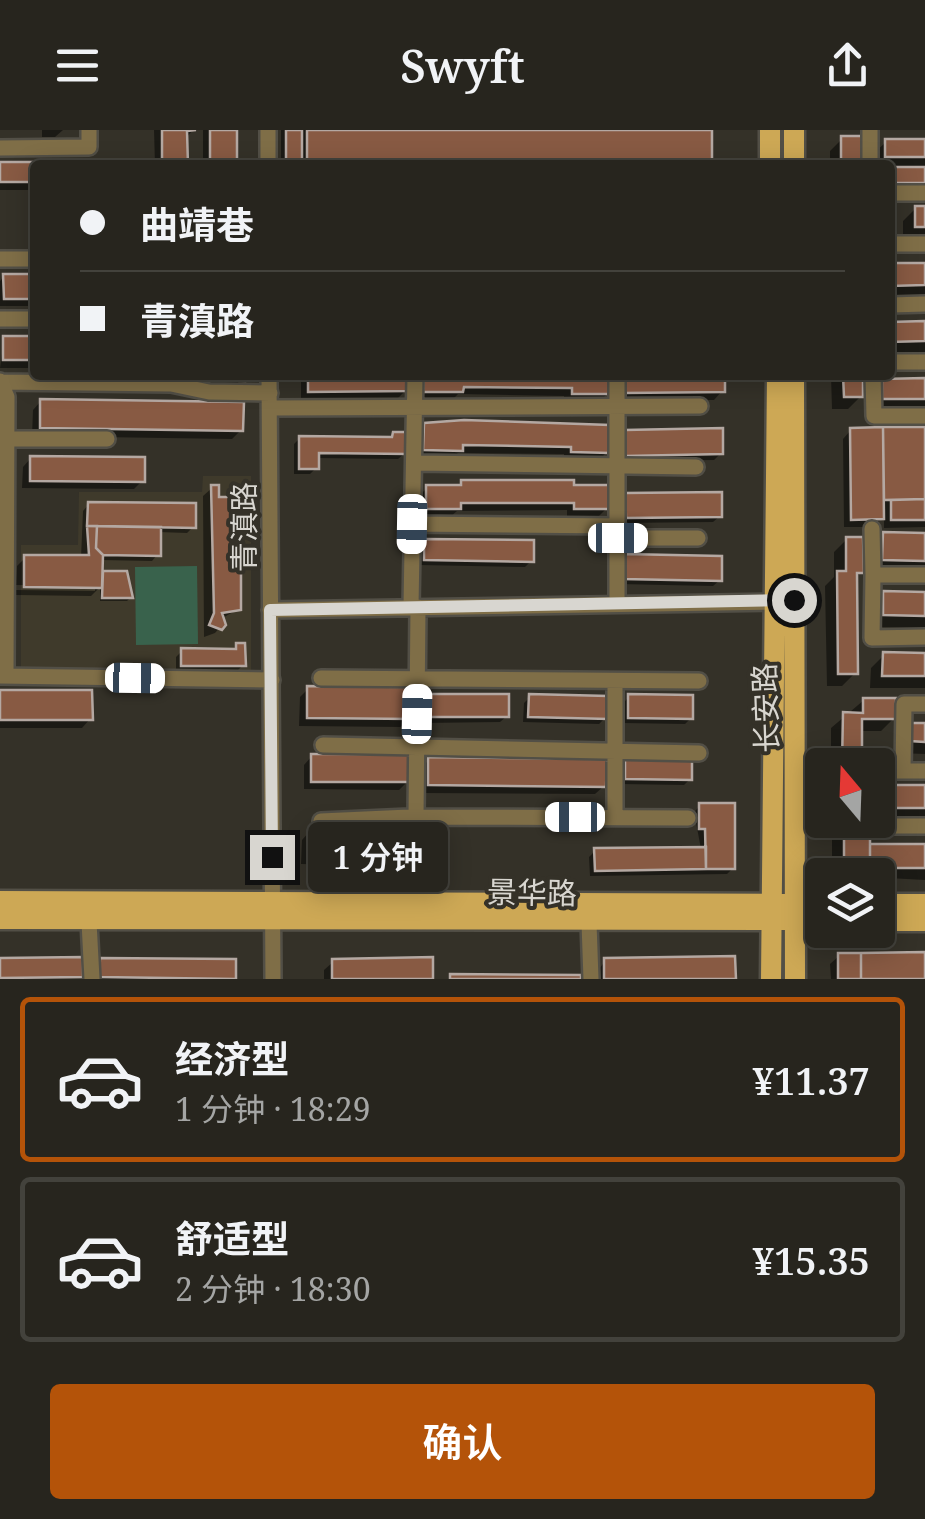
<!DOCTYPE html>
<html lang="zh">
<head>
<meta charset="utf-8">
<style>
  :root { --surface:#27251e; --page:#33312b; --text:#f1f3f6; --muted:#a4a5a4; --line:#43423c; --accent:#b45309 }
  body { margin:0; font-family:"Noto Serif","Noto Sans SC",serif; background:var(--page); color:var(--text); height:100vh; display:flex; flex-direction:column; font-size:38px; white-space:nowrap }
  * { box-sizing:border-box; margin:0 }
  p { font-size:32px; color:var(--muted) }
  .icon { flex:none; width:55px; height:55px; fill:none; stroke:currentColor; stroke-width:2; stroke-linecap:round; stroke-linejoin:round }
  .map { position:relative; height:849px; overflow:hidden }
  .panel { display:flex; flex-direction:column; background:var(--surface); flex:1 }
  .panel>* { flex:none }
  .hud { position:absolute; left:30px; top:30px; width:865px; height:220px; border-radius:10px; box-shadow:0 5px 25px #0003,0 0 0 2px var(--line); display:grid; align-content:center; height:220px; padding:0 50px; background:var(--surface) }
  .needle { width:65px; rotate:341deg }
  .tools { position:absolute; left:805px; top:618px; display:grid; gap:20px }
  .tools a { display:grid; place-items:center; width:90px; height:90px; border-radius:10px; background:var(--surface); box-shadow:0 5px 25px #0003,0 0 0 2px var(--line); font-size:50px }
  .end { position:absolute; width:45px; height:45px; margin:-22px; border:12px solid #d8d6d0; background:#111; box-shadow:0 0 0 5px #111 }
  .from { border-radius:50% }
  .bubble { position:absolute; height:70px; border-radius:10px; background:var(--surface); box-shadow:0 5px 25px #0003,0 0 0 2px var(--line); font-size:32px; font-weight:600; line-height:70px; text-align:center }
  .car { position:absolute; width:30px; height:60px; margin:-30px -15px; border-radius:12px; box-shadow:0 0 8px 2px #0007; background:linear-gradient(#fff 24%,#345 0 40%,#fff 0 76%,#345 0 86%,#fff 0) }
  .hud b { display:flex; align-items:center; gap:35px; height:95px; font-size:38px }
  .hud b+b { border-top:2px solid var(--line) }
  .hud i { width:25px; height:25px; background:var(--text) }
  ul { padding:18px 0 0; list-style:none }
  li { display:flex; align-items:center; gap:30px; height:165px; margin:0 20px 15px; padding:0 30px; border:5px solid var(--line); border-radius:10px }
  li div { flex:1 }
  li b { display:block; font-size:38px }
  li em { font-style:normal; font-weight:600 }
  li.selected { border-color:var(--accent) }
  li>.icon { width:90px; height:90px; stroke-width:1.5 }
  .button { display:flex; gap:20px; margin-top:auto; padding:20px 50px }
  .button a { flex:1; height:115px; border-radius:10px; background:var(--accent); color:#fff; font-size:40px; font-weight:600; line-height:115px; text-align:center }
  header { display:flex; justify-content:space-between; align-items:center; height:130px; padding:0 50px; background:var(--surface); font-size:45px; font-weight:600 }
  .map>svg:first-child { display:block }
  .built { fill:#3f3a2b }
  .green { fill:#39624c }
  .shadow { fill:#0007 }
  .building { fill:#885a43; stroke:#b4a8a2; stroke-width:2.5 }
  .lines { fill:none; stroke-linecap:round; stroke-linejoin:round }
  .minor-casing { stroke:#524f46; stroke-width:20 }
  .major-casing { stroke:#524f46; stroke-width:25 }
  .minor { stroke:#7f6e47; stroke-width:15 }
  .major { stroke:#cda855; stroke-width:20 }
  .route { stroke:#d8d6d0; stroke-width:12 }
  .labels { text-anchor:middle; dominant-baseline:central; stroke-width:8; stroke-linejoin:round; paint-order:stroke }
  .street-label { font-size:30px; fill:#d8d6d0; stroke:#343128 }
</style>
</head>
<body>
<header><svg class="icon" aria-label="menu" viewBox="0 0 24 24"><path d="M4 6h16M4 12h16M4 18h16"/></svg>Swyft<svg class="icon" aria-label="share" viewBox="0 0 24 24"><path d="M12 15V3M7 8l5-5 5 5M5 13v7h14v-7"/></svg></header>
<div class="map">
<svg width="925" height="849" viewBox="0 0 925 849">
  <rect width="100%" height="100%" fill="#343128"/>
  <path class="built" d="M 203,346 L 251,346 L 251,542 L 21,543 L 21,415 L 78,415 L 79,362 L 202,362 Z"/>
  <path class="green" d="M 197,436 L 198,514 L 136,515 L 135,437 Z"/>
  <path class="shadow" d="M 42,0 L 63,0 L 55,7 L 42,7 Z
    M 154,0 L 193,0 L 185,9 L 185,35 L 155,35 Z
    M 203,0 L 235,0 L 235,35 L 203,35 Z
    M 281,0 L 710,0 L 710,32 L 281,35 Z
    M 842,9 L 861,35 L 830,35 L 830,21 Z
    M 886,12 L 925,12 L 925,65 L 890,65 L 890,44 L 895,39 L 873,35 L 873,24 Z
    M 0,35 L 35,35 L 35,60 L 0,60 Z
    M 916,78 L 925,78 L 925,109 L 903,109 L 903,91 Z
    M 890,135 L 925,135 L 925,167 L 890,167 Z
    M 35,146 L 35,176 L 0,176 L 0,151 L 4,147 Z
    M 890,194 L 925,194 L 925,223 L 890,223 Z
    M 4,209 L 35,209 L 35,238 L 0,238 Z
    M 180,245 L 243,245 L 236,256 L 179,253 Z
    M 301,245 L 406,245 L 406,260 L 397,269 L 301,270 Z
    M 608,245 L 608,263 L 599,272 L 564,271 L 564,266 L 458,264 L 452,270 L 416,269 L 416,246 Z
    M 722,245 L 722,261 L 714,270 L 616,270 L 617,249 Z
    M 825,245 L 861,245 L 861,266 L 848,279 L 832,279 L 831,245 Z
    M 883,251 L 925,251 L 925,280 L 871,281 L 870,264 Z
    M 41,271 L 241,300 L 232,309 L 32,306 L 33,280 Z
    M 425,295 L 607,322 L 599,330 L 564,330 L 564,324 L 458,323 L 452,328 L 416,328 L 416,304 Z
    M 925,299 L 925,397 L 884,398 L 884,386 L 873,397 L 844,397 L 843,309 L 851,300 Z
    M 626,303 L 721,323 L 714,330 L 620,331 L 619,309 Z
    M 394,305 L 405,323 L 398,329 L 316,328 L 316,338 L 310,344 L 294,344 L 294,314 L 300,308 L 389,309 Z
    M 31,328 L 142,351 L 134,359 L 22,358 L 23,337 Z
    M 462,352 L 572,357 L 607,378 L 599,386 L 567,387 L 567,380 L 457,381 L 450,387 L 419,387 L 419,366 L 427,358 L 458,357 Z
    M 212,358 L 238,479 L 221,489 L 223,494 L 215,503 L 204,507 L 203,366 Z
    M 626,365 L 720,386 L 713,392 L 620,393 L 620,372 Z
    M 89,374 L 193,397 L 187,403 L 158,402 L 158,424 L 152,431 L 100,430 L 100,447 L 104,443 L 130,468 L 127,471 L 100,471 L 100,457 L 91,466 L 16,465 L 16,460 L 95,461 L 95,456 L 16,455 L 17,436 L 25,428 L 81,428 L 83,381 Z
    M 884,405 L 925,405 L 925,443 L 871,442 L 871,417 Z
    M 847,409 L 861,442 L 854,449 L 855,543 L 842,556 L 827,556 L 825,456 L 834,447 L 834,422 Z
    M 425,411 L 531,431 L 525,437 L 419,435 L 419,417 Z
    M 619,433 L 720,450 L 713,456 L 618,454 Z
    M 884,464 L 925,464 L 925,498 L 871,497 L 871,477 Z
    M 237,515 L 243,535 L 237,541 L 176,541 L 176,527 L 182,521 L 232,521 Z
    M 884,525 L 925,526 L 925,558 L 870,558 L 871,538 Z
    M 308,559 L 409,588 L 401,597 L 299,596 L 300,567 Z
    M 0,563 L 90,589 L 82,598 L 0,598 Z
    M 431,567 L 507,586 L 500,592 L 424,593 L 424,573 Z
    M 530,567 L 605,588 L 599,594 L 523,592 L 524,573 Z
    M 629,567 L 691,588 L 685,594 L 623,593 L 623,573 Z
    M 864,570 L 894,588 L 881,601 L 860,601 L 860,635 L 831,635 L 831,598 Z
    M 925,596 L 925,624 L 898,623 Z
    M 312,626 L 408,651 L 399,660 L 304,659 L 304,635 Z
    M 429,630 L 604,656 L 595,664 L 421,663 L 421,638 Z
    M 626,631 L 690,649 L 684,655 L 620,654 L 620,637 Z
    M 925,658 L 925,690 L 873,690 L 878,690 L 878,667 Z
    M 700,676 L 733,738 L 727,744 L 590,746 L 589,727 L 595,721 L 701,719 L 694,682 Z
    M 837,690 L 868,690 L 868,717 L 925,717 L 925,750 L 832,745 L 832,695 Z
    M 310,701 L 402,727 L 393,736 L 301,734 L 302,710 Z
    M 925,825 L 925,849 L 831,849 L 830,834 L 839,826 Z
    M 0,829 L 81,846 L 0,849 Z
    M 101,830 L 233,831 L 233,849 L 92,849 L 92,839 Z
    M 605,831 L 733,849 L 592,849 Z
    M 333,832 L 431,849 L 324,849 L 324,840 Z"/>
  <path class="building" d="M 162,0 L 196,0 L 187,1 L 188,35 L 162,35 Z
    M 210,0 L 237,0 L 237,35 L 210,35 Z
    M 286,0 L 302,0 L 302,35 L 286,35 Z
    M 307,0 L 712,0 L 712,33 L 307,35 Z
    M 841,6 L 864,6 L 863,35 L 841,35 Z
    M 885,9 L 925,9 L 925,27 L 885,27 Z
    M 0,32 L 52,32 L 52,35 L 35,35 L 35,52 L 0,52 Z
    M 893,37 L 925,37 L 925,53 L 893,53 Z
    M 915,76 L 925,76 L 925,97 L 915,97 Z
    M 890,133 L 925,133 L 925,155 L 890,156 Z
    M 3,144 L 35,144 L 35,169 L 4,169 Z
    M 925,191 L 925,211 L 890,212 L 890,192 Z
    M 3,206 L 35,206 L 35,230 L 3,230 Z
    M 185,245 L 245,245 L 245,251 L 184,248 Z
    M 308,245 L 408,245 L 408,261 L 308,262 Z
    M 424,245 L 610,245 L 610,264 L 572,264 L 572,258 L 464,257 L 463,262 L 423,262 Z
    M 624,245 L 725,245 L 725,262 L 624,263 Z
    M 843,245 L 863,245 L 863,267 L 844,267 Z
    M 925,248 L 925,269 L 882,269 L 882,249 Z
    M 40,269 L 244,272 L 243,301 L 40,298 Z
    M 464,290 L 610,295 L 610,323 L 571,322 L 571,317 L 463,315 L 463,321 L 423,320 L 424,293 Z
    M 883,297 L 925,297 L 925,369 L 884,370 Z
    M 883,297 L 884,389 L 851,390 L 850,298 Z
    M 723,298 L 723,324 L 625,326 L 625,300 Z
    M 393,302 L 407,302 L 407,324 L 319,323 L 319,339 L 299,339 L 299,306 L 392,307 Z
    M 30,326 L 145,327 L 145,352 L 30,351 Z
    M 461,350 L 574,350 L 574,355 L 610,355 L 610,379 L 574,379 L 574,373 L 461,373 L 461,379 L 426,379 L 426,355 L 461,355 Z
    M 211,355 L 219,355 L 219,367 L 241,367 L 241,480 L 222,483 L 226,495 L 222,500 L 209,495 L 214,483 Z
    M 722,362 L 722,387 L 626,388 L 625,363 Z
    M 925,369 L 925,390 L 891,390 L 891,370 Z
    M 88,372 L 196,373 L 196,398 L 87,396 Z
    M 87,396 L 97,396 L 96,418 L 103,425 L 102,458 L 24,457 L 24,425 L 89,425 Z
    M 97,396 L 161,397 L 161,426 L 103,425 L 96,418 Z
    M 883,402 L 925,403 L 925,431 L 882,430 Z
    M 846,407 L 863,407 L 864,443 L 857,443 L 858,544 L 838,544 L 837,441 L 846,441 Z
    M 424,409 L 534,410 L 534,432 L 424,430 Z
    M 624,424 L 722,426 L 722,451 L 623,449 Z
    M 103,441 L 127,441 L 133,468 L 102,468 Z
    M 883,461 L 925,462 L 925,486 L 883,485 Z
    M 236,513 L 245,513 L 246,536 L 181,536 L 181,518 L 236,519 Z
    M 883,522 L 925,523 L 925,546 L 882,546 Z
    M 307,556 L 412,557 L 412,589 L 307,588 Z
    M 0,560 L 92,560 L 93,590 L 0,590 Z
    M 430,564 L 509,564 L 509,587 L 430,587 Z
    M 529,564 L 608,566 L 608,589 L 528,587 Z
    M 628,564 L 693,565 L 693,589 L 628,588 Z
    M 863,568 L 896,568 L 896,589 L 862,589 L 862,635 L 842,635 L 843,582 L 863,583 Z
    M 911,593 L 925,593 L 925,612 L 910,611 Z
    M 311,624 L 410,624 L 410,652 L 311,652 Z
    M 428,627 L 607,629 L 606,657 L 428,655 Z
    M 625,629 L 692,630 L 692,650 L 625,649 Z
    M 885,655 L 925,655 L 925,678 L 885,678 Z
    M 699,673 L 735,673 L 735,739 L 706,739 L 705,699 L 699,699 Z
    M 844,690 L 870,690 L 870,738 L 844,738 Z
    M 309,699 L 405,700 L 404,728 L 309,727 Z
    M 870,714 L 925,714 L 925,738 L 870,738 Z
    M 706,717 L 706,739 L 595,741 L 594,718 Z
    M 925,822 L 925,849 L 861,849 L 861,823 Z
    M 838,823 L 861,823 L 861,849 L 838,849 Z
    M 735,826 L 736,849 L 604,849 L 604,828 Z
    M 83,827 L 83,847 L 0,848 L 0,828 Z
    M 433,827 L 433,849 L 332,849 L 332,829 Z
    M 100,828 L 236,829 L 236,849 L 99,847 Z
    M 450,844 L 581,845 L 581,849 L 450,849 Z"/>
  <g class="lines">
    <defs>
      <path id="minor" d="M 268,0 L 268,35
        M 0,18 L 89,17 L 89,0
        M 870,35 L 870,0
        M 890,63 L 925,63
        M 890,114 L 925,114
        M 0,129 L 35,129
        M 890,175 L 925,174
        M 0,189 L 35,189
        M 890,232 L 925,232
        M 269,245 L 273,849
        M 617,245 L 617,472
        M 873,245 L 874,286 L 925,286
        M 0,251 L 7,267 L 6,546
        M 0,252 L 171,254 L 209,262 L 270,263
        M 270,278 L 700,276
        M 7,309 L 107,309
        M 415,333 L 696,337
        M 412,394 L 618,396
        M 872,399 L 873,445
        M 618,408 L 698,408
        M 925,445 L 873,445 L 872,508 L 925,507
        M 411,477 L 415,245
        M 270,480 L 781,472
        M 0,546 L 272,550
        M 321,548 L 699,551
        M 323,615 L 699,623
        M 903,641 L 904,574 L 925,574
        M 925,641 L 881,641 L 881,696 L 925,696
        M 416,687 L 688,688
        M 615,687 L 615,551
        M 321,691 L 409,687
        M 411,781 L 409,687 L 416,687 L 418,477
        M 89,792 L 92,849
        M 589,793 L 591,849"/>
      <path id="major" d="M 770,0 L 770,35
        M 794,0 L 794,35
        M 794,245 L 795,849
        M 0,771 L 822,774
        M 878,774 L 925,774
        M 0,789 L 822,790
        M 878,791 L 925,791
        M 771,849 L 777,245"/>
    </defs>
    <use href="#minor" class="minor-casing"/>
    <use href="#major" class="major-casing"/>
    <use href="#minor" class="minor"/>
    <use href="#major" class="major"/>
  </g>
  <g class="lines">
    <path class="route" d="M 272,727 L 270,480 L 794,470"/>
  </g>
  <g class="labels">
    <g class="street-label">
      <text transform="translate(243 397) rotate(-90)">青滇路</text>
      <text transform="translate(765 578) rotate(-92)">长安路</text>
      <text transform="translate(532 762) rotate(1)">景华路</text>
    </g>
  </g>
</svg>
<div class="tools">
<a><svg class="needle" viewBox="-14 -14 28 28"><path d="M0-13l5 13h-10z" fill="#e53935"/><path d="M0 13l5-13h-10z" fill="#a4a5a4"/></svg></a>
<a><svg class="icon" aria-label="layers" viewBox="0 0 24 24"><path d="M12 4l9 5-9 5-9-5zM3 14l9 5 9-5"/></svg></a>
</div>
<i class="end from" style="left:794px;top:470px"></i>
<i class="end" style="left:272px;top:727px"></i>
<div class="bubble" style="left:308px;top:692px;width:140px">1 分钟</div>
<i class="car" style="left:412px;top:394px;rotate:181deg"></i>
<i class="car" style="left:618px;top:408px;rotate:90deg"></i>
<i class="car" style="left:135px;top:548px;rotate:91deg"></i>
<i class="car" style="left:417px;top:584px;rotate:1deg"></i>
<i class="car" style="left:575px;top:687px;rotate:270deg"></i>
<div class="hud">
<b><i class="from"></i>曲靖巷</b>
<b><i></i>青滇路</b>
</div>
</div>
<section class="panel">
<ul>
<li class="selected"><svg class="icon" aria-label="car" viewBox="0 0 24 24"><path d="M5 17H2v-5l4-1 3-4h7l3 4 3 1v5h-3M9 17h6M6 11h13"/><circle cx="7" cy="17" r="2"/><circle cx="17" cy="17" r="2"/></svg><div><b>经济型</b><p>1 分钟 · 18:29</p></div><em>¥11.37</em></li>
<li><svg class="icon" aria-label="car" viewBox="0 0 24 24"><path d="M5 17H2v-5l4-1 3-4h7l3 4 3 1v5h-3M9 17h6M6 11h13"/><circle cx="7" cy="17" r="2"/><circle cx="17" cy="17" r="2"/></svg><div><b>舒适型</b><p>2 分钟 · 18:30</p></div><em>¥15.35</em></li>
</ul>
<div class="button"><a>确认</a></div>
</section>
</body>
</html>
